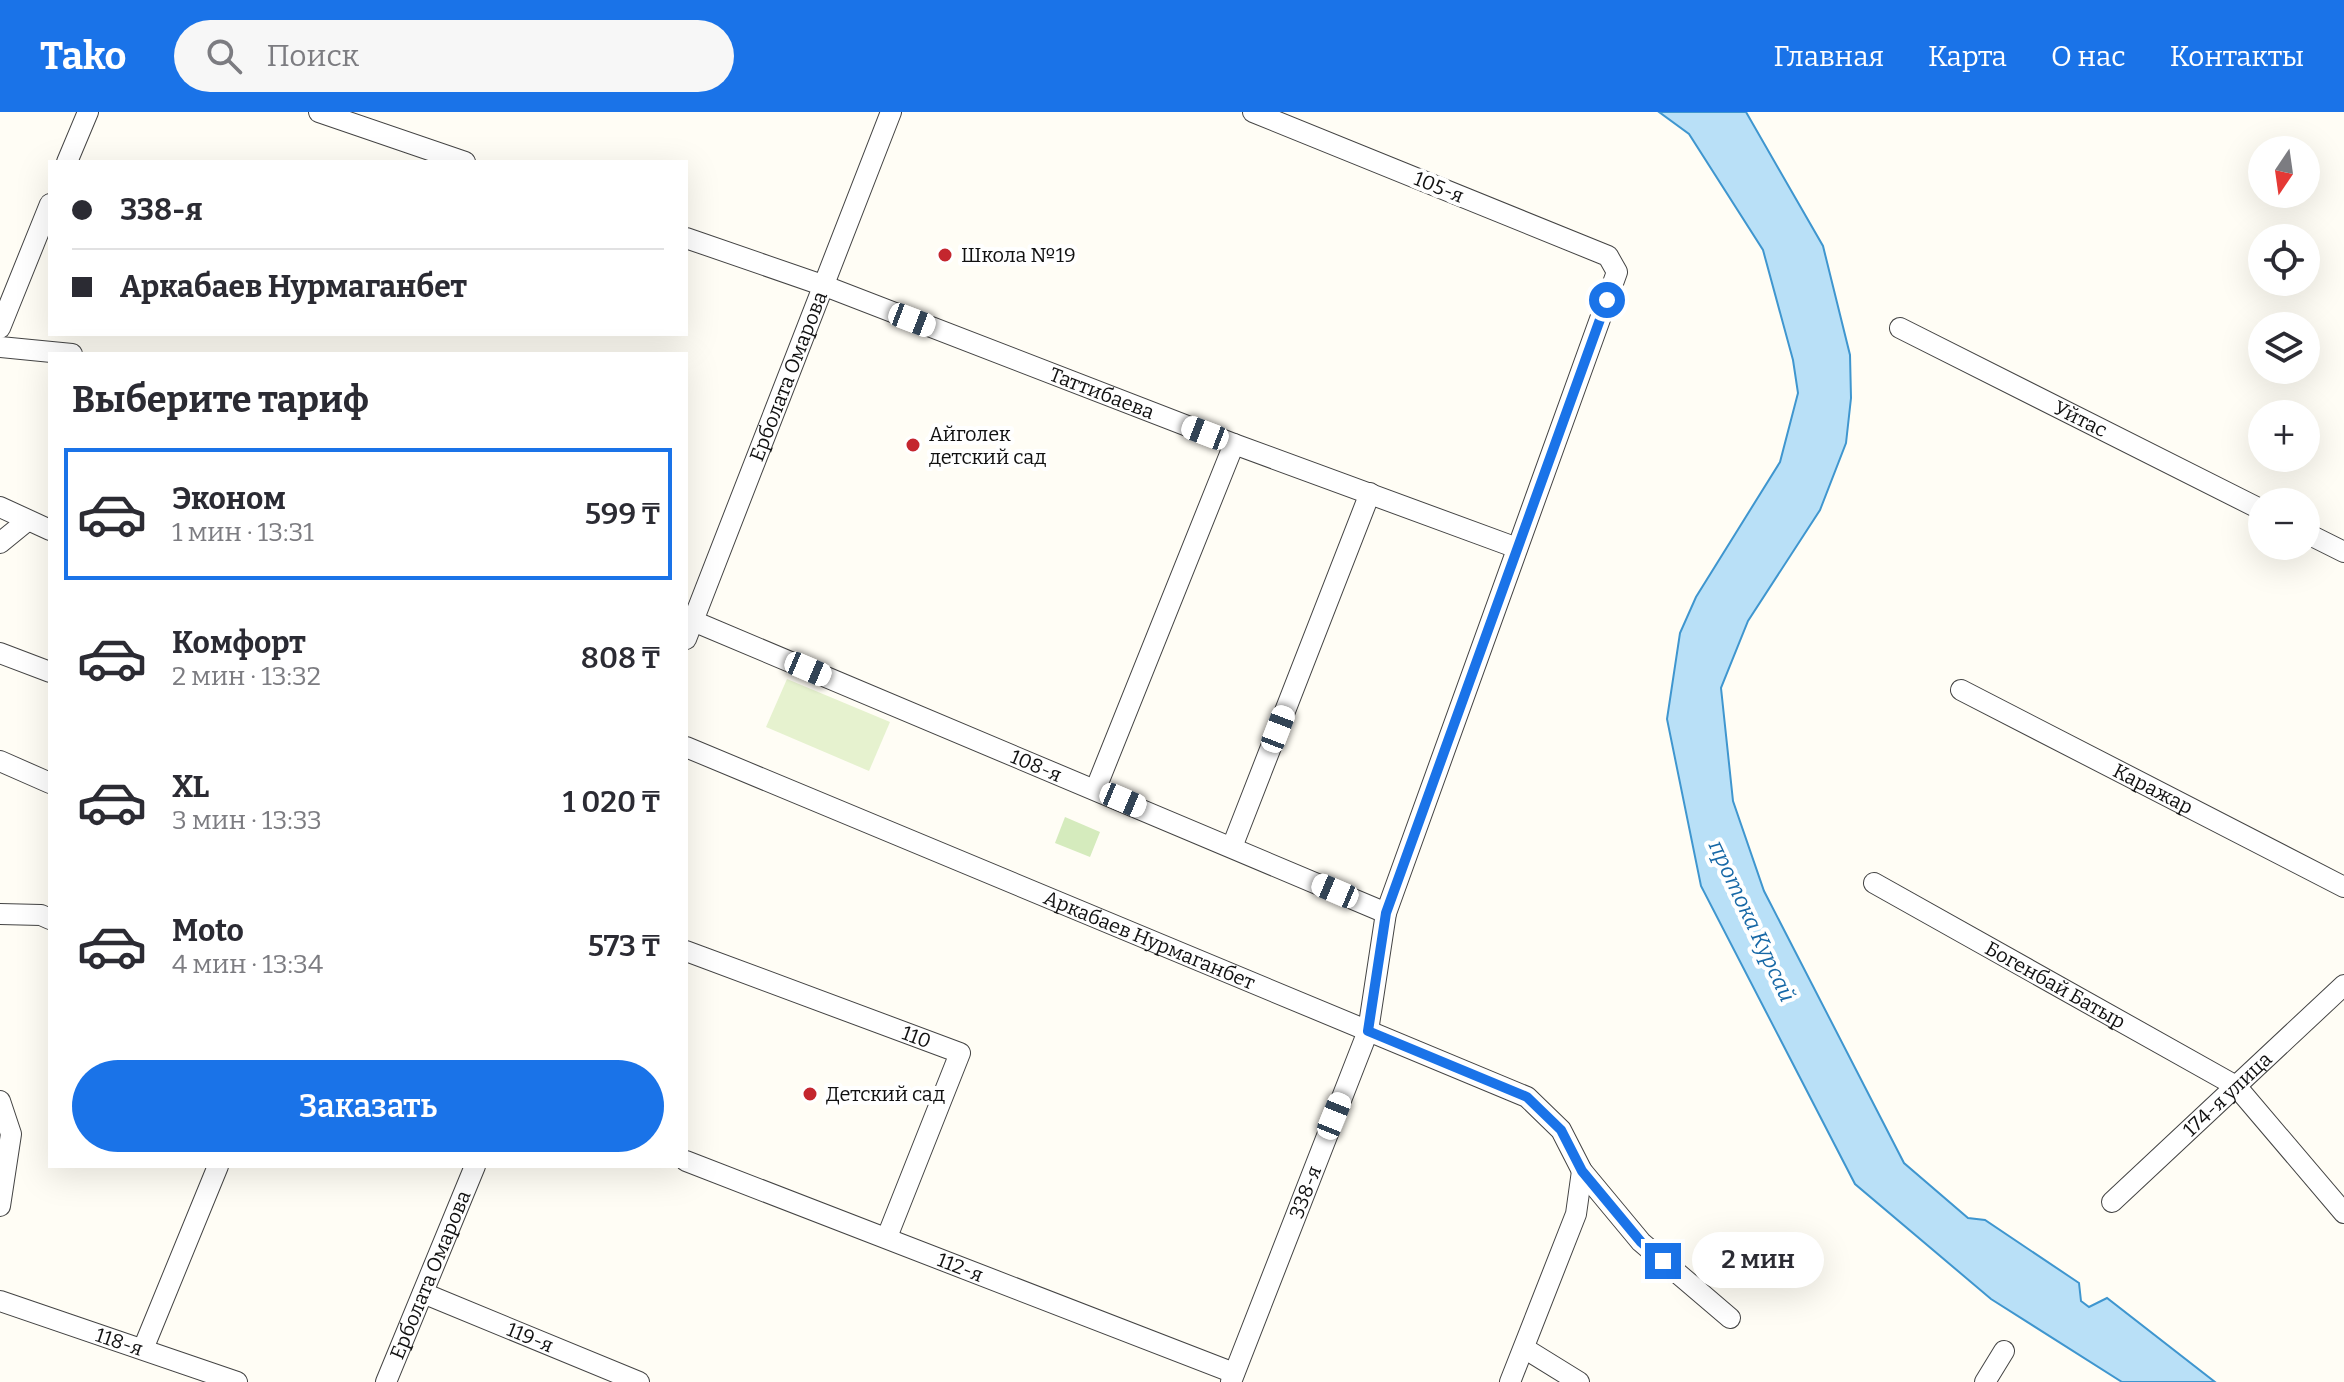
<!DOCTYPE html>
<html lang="ru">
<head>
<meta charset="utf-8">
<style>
  :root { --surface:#fff; --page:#f7f7f7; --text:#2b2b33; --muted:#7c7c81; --line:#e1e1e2; --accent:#1a73e8 }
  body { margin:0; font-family:Bitter,serif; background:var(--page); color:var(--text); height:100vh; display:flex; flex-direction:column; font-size:30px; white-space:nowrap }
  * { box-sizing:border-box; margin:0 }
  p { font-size:26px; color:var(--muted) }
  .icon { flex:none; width:44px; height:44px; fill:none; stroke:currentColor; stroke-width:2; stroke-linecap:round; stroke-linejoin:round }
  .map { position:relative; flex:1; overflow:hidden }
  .details { position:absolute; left:48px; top:240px; width:640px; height:816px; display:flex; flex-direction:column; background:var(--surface); border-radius:0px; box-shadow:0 8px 32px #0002 }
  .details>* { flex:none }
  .hud { position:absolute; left:48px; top:48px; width:640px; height:176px; border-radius:0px; box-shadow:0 8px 32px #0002; display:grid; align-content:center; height:176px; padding:0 24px; background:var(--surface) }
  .needle { width:52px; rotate:193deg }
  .controls { position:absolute; left:2248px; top:24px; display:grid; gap:16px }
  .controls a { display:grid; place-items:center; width:72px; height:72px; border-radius:50%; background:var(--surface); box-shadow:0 8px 32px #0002; font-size:40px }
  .end { position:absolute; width:36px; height:36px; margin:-18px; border:10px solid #1a73e8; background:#fff; box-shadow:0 0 0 4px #fff }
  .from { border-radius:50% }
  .bubble { position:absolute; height:56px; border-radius:28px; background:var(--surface); box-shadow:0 8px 32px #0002; font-size:26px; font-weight:600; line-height:56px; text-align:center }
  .car { position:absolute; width:24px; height:48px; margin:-24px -12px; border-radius:10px; box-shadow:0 0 6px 2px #0007; background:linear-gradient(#fff 24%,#345 0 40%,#fff 0 76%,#345 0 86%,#fff 0) }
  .hud b { display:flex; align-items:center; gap:28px; height:76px; font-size:30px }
  .hud b+b { border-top:2px solid var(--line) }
  .hud i { width:20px; height:20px; background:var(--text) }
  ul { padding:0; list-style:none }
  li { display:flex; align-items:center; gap:24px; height:132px; margin:0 16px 12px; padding:0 8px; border:4px solid transparent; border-radius:0px }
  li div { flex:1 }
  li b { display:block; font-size:30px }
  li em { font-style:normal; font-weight:600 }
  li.on { border-color:var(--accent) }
  li>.icon { width:72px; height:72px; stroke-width:1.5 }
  h2 { padding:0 24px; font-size:36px; line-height:96px }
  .cta { display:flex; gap:16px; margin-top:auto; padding:16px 24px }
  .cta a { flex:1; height:92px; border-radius:48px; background:var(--accent); color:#fff; font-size:32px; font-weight:600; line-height:92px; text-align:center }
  header { display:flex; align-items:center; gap:48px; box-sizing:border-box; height:112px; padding:0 40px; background:var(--accent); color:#fff }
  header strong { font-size:38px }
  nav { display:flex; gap:44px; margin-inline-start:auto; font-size:28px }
  .search { width:560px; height:72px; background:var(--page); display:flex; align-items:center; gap:20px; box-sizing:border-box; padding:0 28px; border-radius:44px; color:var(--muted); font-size:30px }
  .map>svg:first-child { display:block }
  .green { fill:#d5ebbd }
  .pitch { fill:#e6f2cf }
  .water { fill:#b9e0f7; stroke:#3f96cf; stroke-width:2 }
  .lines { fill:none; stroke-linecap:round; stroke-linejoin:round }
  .street-casing { stroke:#444; stroke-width:22 }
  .street { stroke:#fff; stroke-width:20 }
  .route { stroke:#1a73e8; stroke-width:10 }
  .poi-dot { fill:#c4262e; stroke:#fff; stroke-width:3 }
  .labels { text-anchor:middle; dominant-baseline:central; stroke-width:8; stroke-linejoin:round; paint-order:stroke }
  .street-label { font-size:20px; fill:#111; stroke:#fff }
  .poi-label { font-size:20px; fill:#111; stroke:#fff; text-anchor:start }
  .water-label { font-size:22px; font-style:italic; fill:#1768a6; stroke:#fff }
</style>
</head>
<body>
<header>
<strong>Tako</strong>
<div class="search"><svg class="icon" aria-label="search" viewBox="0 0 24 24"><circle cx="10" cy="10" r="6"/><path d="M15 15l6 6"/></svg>Поиск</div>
<nav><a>Главная</a><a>Карта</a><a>О нас</a><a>Контакты</a></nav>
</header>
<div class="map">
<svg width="2344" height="1270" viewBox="0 0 2344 1270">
  <rect width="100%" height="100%" fill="#fffdf5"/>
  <path class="green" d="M 1065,705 L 1100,720 L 1090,745 L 1055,731 Z"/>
  <path class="pitch" d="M 787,567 L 890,610 L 869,659 L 766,615 Z"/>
  <path class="water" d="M 1659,0 L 1746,0 L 1823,134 L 1850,243 L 1851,286 L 1846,331 L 1820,398 L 1748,509 L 1721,576 L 1733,689 L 1764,779 L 1904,1051 L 1968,1106 L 1985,1108 L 2079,1171 L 2081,1189 L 2089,1195 L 2107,1186 L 2215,1270 L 2122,1270 L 1991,1187 L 1855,1072 L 1701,774 L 1667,607 L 1680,521 L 1696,485 L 1780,350 L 1798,281 L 1793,248 L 1763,138 L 1689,22 Z"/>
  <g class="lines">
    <defs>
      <g id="street">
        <path d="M 319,0 L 465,50"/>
        <path d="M 67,50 L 88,0"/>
        <path id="s1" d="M 686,126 L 825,174 L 1234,332 L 1517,436"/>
        <path d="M 0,216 L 50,92"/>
        <path id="s2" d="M 1900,216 L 2262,398"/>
        <path d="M 0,235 L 72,242"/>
        <path d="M 0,395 L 50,418"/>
        <path d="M 2306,421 L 2344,440"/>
        <path d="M 0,431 L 27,409"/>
        <path id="s3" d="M 686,506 L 1386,801"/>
        <path id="s4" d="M 686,527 L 891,0"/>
        <path d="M 0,541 L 50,560"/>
        <path id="s5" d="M 1961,578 L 2344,775"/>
        <path id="s6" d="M 686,635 L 1527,985 L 1561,1018 L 1582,1059 L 1641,1130 L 1730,1206"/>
        <path d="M 0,649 L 50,671"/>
        <path d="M 1096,676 L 1234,332"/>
        <path d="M 1232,735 L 1370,381"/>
        <path id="s7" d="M 1874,771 L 2236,974 L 2344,1101"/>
        <path d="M 0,802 L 41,803 L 50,807"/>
        <path id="s8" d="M 686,839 L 960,941 L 887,1125"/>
        <path d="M 0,989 L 11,1022 L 0,1094"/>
        <path id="s9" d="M 686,1049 L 1234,1261"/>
        <path id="s10" d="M 2112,1090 L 2344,873"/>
        <path id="s11" d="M 423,1181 L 639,1270"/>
        <path id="s12" d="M 0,1189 L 237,1270"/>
        <path d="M 1524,1236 L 1579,1270"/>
        <path d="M 143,1237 L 218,1054"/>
        <path id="s13" d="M 386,1270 L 475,1054"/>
        <path id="s14" d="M 1231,1270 L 1368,919 L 1386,801 L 1617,160 L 1608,144 L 1253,0"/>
        <path d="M 1510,1270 L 1576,1102 L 1582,1059"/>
        <path d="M 1985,1270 L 2004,1239"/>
      </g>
    </defs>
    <use href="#street" class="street-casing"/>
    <use href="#street" class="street"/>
  </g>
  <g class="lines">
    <path class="route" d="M 1607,188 L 1386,801 L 1368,919 L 1527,985 L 1561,1018 L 1582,1059 L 1641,1130 L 1663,1149"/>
  </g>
  <g class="poi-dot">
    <circle cx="945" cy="143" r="8"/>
    <circle cx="913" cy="333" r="8"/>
    <circle cx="810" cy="982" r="8"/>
  </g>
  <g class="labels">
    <g class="street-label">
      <text transform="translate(1439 75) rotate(22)">105-я</text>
      <text stroke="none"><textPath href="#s4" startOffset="282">Ерболата Омарова</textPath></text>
      <text stroke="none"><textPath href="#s1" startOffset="444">Таттибаева</textPath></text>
      <text stroke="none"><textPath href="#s2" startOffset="202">Уйтас</textPath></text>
      <text stroke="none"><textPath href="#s3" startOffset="380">108-я</textPath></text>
      <text stroke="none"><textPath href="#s5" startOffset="216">Каражар</textPath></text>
      <text stroke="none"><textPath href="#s6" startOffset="502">Аркабаев Нурмаганбет</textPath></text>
      <text stroke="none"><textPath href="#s7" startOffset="208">Богенбай Батыр</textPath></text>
      <text stroke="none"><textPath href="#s8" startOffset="246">110</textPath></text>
      <text stroke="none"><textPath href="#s10" startOffset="158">174-я улица</textPath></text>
      <text stroke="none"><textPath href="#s14" startOffset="204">338-я</textPath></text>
      <text stroke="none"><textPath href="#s9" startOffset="294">112-я</textPath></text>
      <text stroke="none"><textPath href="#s13" startOffset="116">Ерболата Омарова</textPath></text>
      <text stroke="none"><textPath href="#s11" startOffset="116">119-я</textPath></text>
      <text stroke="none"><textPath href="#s12" startOffset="126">118-я</textPath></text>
    </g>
    <g class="poi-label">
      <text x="961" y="143">Школа №19</text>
      <text x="929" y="322">Айголек<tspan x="929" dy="23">детский сад</tspan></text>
      <text x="826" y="982">Детский сад</text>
    </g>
    <g class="water-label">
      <text transform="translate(1752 809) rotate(65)">протока Курсай</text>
    </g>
  </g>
</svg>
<div class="controls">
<a><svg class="needle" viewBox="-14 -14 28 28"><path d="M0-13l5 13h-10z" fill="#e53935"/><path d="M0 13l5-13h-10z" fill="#7c7c81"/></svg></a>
<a><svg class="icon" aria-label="locate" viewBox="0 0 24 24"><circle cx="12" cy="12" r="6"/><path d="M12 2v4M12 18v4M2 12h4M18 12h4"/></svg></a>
<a><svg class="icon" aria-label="layers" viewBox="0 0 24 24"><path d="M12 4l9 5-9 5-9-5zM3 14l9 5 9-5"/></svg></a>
<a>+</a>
<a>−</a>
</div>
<i class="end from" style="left:1607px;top:188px"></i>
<i class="end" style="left:1663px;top:1149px"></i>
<div class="bubble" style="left:1692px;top:1120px;width:132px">2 мин</div>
<i class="car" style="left:912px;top:208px;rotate:111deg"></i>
<i class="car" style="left:1205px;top:321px;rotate:291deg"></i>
<i class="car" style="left:808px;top:557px;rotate:113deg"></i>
<i class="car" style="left:1278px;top:617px;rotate:21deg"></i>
<i class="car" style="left:1123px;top:688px;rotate:113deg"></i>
<i class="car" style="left:1335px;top:779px;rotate:293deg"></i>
<i class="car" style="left:1334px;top:1004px;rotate:22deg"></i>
<div class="hud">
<b><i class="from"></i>338-я</b>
<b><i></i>Аркабаев Нурмаганбет</b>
</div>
<section class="details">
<h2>Выберите тариф</h2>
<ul>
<li class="on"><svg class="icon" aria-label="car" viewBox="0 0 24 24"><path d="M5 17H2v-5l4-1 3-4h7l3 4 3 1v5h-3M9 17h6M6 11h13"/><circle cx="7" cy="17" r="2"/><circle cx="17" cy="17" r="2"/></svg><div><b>Эконом</b><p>1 мин · 13:31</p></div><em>599 ₸</em></li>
<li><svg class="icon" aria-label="car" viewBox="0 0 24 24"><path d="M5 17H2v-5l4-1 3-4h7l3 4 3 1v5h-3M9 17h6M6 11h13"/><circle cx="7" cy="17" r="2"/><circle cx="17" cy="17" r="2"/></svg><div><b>Комфорт</b><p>2 мин · 13:32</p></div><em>808 ₸</em></li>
<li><svg class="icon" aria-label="car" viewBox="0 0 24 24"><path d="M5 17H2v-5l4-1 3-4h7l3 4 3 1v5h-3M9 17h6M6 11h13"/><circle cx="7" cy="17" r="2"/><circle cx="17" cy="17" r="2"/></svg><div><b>XL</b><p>3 мин · 13:33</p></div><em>1 020 ₸</em></li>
<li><svg class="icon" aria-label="car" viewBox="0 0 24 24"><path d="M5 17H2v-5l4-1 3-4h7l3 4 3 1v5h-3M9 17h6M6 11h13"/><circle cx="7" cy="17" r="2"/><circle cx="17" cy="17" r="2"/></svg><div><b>Moto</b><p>4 мин · 13:34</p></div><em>573 ₸</em></li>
</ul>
<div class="cta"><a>Заказать</a></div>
</section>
</div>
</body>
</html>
